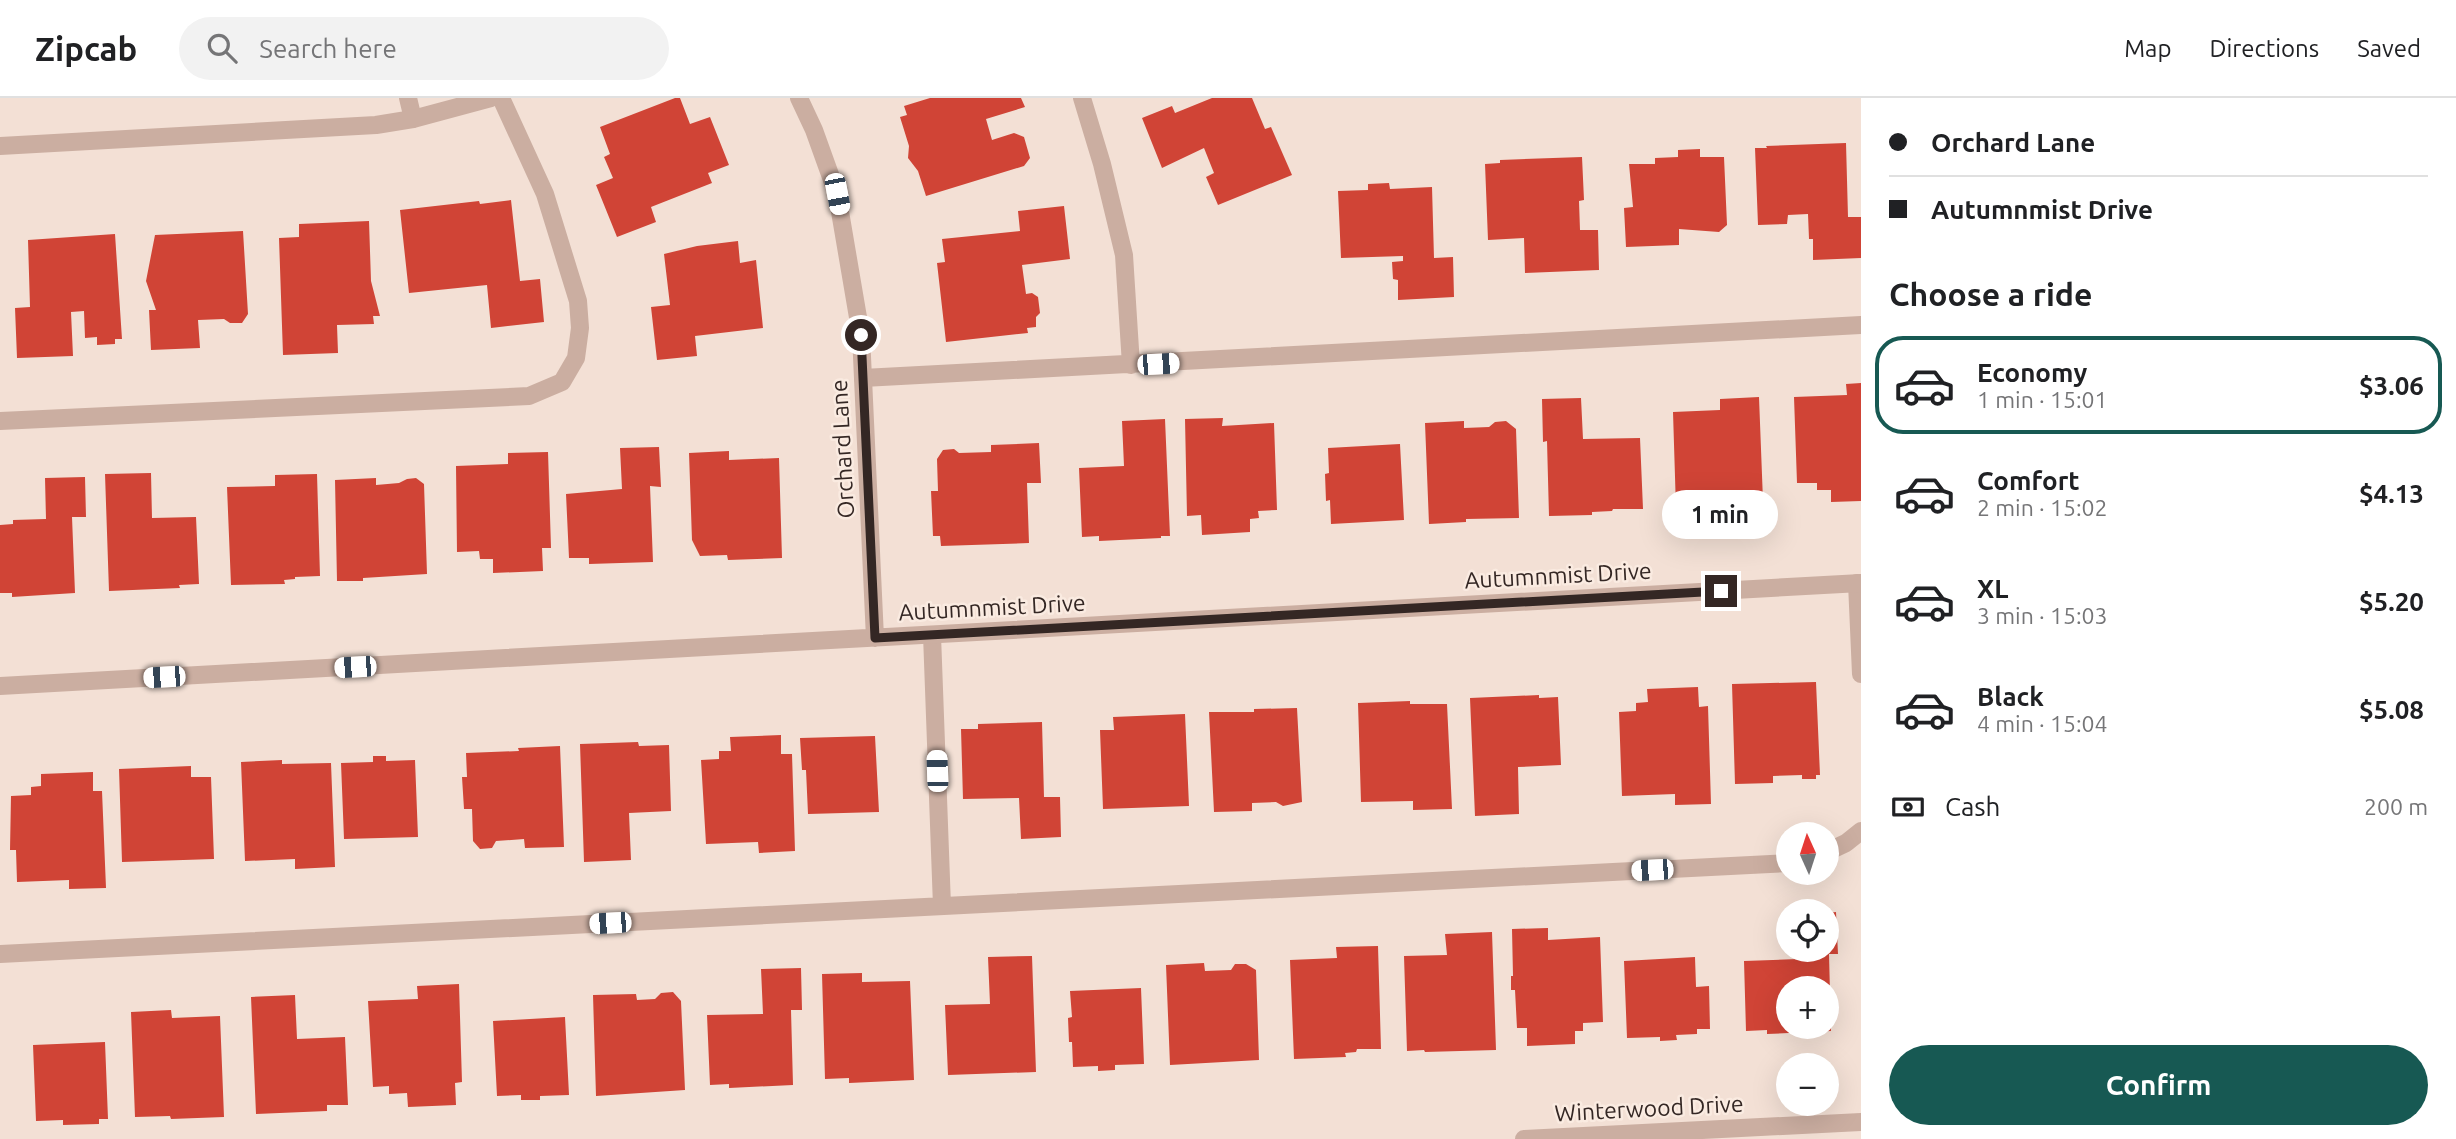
<!DOCTYPE html>
<html lang="en">
<head>
<meta charset="utf-8">
<style>
  :root { --surface:#fff; --page:#f2f2f2; --text:#202124; --muted:#757577; --line:#e0e0e0; --accent:#175953 }
  body { margin:0; font-family:Ubuntu,sans-serif; background:var(--page); color:var(--text); height:100vh; display:flex; flex-direction:column; font-size:26px; white-space:nowrap }
  * { box-sizing:border-box; margin:0 }
  p { font-size:23px; color:var(--muted) }
  .icon { flex:none; width:38px; height:38px; fill:none; stroke:currentColor; stroke-width:2; stroke-linecap:round; stroke-linejoin:round }
  .map { position:relative; flex:1; overflow:hidden }
  .details { display:flex; flex-direction:column; background:var(--surface); width:595px }
  .details>* { flex:none }
  .hud { display:grid; align-content:center; height:154px; padding:0 28px; background:var(--surface) }
  .needle { width:46px; rotate:357deg }
  .controls { position:absolute; left:1776px; top:724px; display:grid; gap:14px }
  .controls a { display:grid; place-items:center; width:63px; height:63px; border-radius:50%; background:var(--surface); box-shadow:0 7px 28px #0002; font-size:35px }
  .end { position:absolute; width:32px; height:32px; margin:-16px; border:9px solid #342724; background:#fff; box-shadow:0 0 0 4px #fff }
  .from { border-radius:50% }
  .bubble { position:absolute; height:49px; border-radius:24px; background:var(--surface); box-shadow:0 7px 28px #0002; font-size:23px; font-weight:700; line-height:49px; text-align:center }
  .car { position:absolute; width:21px; height:42px; margin:-21px -10px; border-radius:9px; box-shadow:0 0 5px 2px #0007; background:linear-gradient(#fff 24%,#345 0 40%,#fff 0 76%,#345 0 86%,#fff 0) }
  .hud b { display:flex; align-items:center; gap:24px; height:66px; font-size:26px }
  .hud b+b { border-top:2px solid var(--line) }
  .hud i { width:18px; height:18px; background:var(--text) }
  ul { padding:0; list-style:none }
  li { display:flex; align-items:center; gap:21px; height:98px; margin:0 14px 10px; padding:0 14px; border:4px solid transparent; border-radius:28px }
  li div { flex:1 }
  li b { display:block; font-size:26px }
  li em { font-style:normal; font-weight:700 }
  li.current { border-color:var(--accent) }
  li>.icon { width:63px; height:63px; stroke-width:1.5 }
  h2 { padding:0 28px; font-size:32px; line-height:84px }
  .pay { display:flex; align-items:center; gap:18px; height:77px; padding:0 28px; font-size:26px }
  .pay p { margin-inline-start:auto }
  .action { display:flex; gap:14px; margin-top:auto; padding:14px 28px }
  .action a { flex:1; height:80px; border-radius:42px; background:var(--accent); color:#fff; font-size:28px; font-weight:700; line-height:80px; text-align:center }
  header { display:flex; align-items:center; gap:42px; box-sizing:border-box; height:98px; padding:0 35px; background:var(--surface); border-bottom:2px solid var(--line) }
  header strong { font-size:33px }
  nav { display:flex; gap:38px; margin-inline-start:auto; font-size:24px }
  .search { width:490px; height:63px; background:var(--page); display:flex; align-items:center; gap:18px; box-sizing:border-box; padding:0 24px; border-radius:38px; color:var(--muted); font-size:26px }
  main { display:flex; flex:1; min-height:0 }
  .map>svg:first-child { display:block }
  .building { fill:#d04436; fill-rule:evenodd }
  .lines { fill:none; stroke-linecap:round; stroke-linejoin:round }
  .service { stroke:#cbaea1; stroke-width:18 }
  .minor { stroke:#cbaea1; stroke-width:18 }
  .route { stroke:#342724; stroke-width:9 }
  .labels { text-anchor:middle; dominant-baseline:central; stroke-width:5; stroke-linejoin:round; paint-order:stroke }
  .street-label { font-size:23px; fill:#342724; stroke:#faebe1 }
</style>
</head>
<body>
<header>
<strong>Zipcab</strong>
<div class="search"><svg class="icon" aria-label="search" viewBox="0 0 24 24"><circle cx="10" cy="10" r="6"/><path d="M15 15l6 6"/></svg>Search here</div>
<nav><a>Map</a><a>Directions</a><a>Saved</a></nav>
</header>
<main>
<div class="map">
<svg width="1861" height="1041" viewBox="0 0 1861 1041">
  <rect width="100%" height="100%" fill="#f3e0d5"/>
  <path class="building" d="M 675,0 L 680,0 L 690,26 L 710,19 L 729,67 L 708,75 L 712,85 L 651,109 L 656,124 L 617,139 L 596,87 L 613,80 L 604,59 L 610,56 L 600,29 Z
    M 930,0 L 1021,0 L 1025,9 L 986,21 L 992,42 L 1014,35 L 1024,39 L 1030,60 L 1024,68 L 926,98 L 918,73 L 908,60 L 909,48 L 900,19 L 907,17 L 904,8 Z
    M 1212,0 L 1252,0 L 1265,31 L 1271,29 L 1292,77 L 1218,107 L 1206,79 L 1214,75 L 1204,50 L 1162,70 L 1142,20 L 1172,8 L 1175,15 Z
    M 1846,45 L 1848,119 L 1861,119 L 1861,160 L 1813,162 L 1813,141 L 1809,141 L 1808,116 L 1788,117 L 1787,126 L 1758,127 L 1755,50 L 1767,50 L 1766,48 Z
    M 1700,51 L 1700,59 L 1724,59 L 1727,127 L 1719,134 L 1679,131 L 1679,147 L 1626,149 L 1624,110 L 1633,109 L 1629,66 L 1655,66 L 1655,60 L 1678,59 L 1678,52 Z
    M 1582,59 L 1584,102 L 1579,103 L 1580,132 L 1598,132 L 1599,172 L 1525,175 L 1524,140 L 1488,142 L 1485,66 L 1500,65 L 1500,62 Z
    M 1389,85 L 1390,91 L 1432,89 L 1434,160 L 1453,159 L 1454,199 L 1398,202 L 1398,182 L 1393,181 L 1392,164 L 1403,163 L 1403,158 L 1341,160 L 1338,93 L 1368,92 L 1368,86 Z
    M 511,102 L 520,183 L 540,181 L 544,224 L 491,230 L 487,187 L 409,195 L 400,112 L 479,103 L 480,106 Z
    M 1064,108 L 1070,161 L 1022,167 L 1026,196 L 1032,195 L 1038,199 L 1040,215 L 1036,219 L 1036,229 L 1027,230 L 1028,235 L 946,244 L 937,165 L 945,164 L 942,141 L 1020,133 L 1018,113 Z
    M 369,123 L 371,183 L 380,218 L 373,218 L 374,226 L 337,227 L 338,255 L 283,257 L 279,140 L 299,139 L 299,126 Z
    M 243,133 L 248,216 L 242,225 L 230,225 L 224,221 L 198,222 L 200,250 L 151,252 L 149,212 L 156,212 L 146,183 L 155,137 Z
    M 115,136 L 122,241 L 115,241 L 115,246 L 97,247 L 97,239 L 85,240 L 84,213 L 71,214 L 73,258 L 17,260 L 15,210 L 30,209 L 28,142 Z
    M 738,143 L 740,165 L 756,162 L 763,230 L 695,238 L 697,258 L 657,262 L 651,209 L 670,207 L 664,156 L 697,148 Z
    M 1861,285 L 1861,403 L 1831,404 L 1831,392 L 1817,392 L 1817,385 L 1797,385 L 1794,299 L 1847,297 L 1846,286 Z
    M 1759,299 L 1763,403 L 1738,404 L 1738,407 L 1728,407 L 1728,409 L 1676,411 L 1673,314 L 1720,312 L 1720,301 Z
    M 1581,300 L 1583,341 L 1640,340 L 1643,411 L 1613,411 L 1612,413 L 1592,414 L 1592,417 L 1549,418 L 1547,343 L 1543,344 L 1542,301 Z
    M 1223,320 L 1222,328 L 1274,325 L 1277,412 L 1258,413 L 1259,420 L 1250,421 L 1250,434 L 1202,437 L 1201,417 L 1187,418 L 1185,321 Z
    M 1165,321 L 1170,438 L 1161,438 L 1161,440 L 1099,443 L 1099,438 L 1082,439 L 1079,370 L 1124,368 L 1122,323 Z
    M 1464,323 L 1464,330 L 1489,329 L 1495,324 L 1506,323 L 1516,331 L 1519,420 L 1466,421 L 1466,424 L 1429,426 L 1425,325 Z
    M 1039,345 L 1041,385 L 1027,385 L 1029,445 L 941,448 L 940,438 L 933,438 L 931,393 L 938,393 L 937,361 L 943,352 L 954,351 L 959,355 L 991,354 L 991,347 Z
    M 1400,346 L 1404,422 L 1331,426 L 1330,402 L 1326,403 L 1325,376 L 1329,375 L 1328,350 Z
    M 659,349 L 661,389 L 650,388 L 653,464 L 589,466 L 589,460 L 569,460 L 566,396 L 622,391 L 620,350 Z
    M 729,353 L 729,362 L 779,360 L 782,460 L 728,462 L 727,457 L 700,458 L 692,442 L 689,355 Z
    M 548,354 L 551,450 L 542,450 L 543,473 L 493,475 L 493,461 L 480,461 L 479,453 L 457,454 L 456,368 L 508,366 L 508,355 Z
    M 151,375 L 152,420 L 196,419 L 199,486 L 179,487 L 180,490 L 109,493 L 105,376 Z
    M 317,376 L 320,478 L 295,479 L 295,481 L 284,482 L 285,486 L 231,487 L 227,389 L 275,388 L 275,377 Z
    M 85,379 L 86,419 L 72,419 L 75,495 L 12,499 L 12,495 L 0,495 L 0,427 L 13,426 L 13,422 L 46,421 L 45,380 Z
    M 376,380 L 376,387 L 399,385 L 407,381 L 416,380 L 424,386 L 427,476 L 363,480 L 363,483 L 337,483 L 335,382 Z
    M 1816,584 L 1820,677 L 1816,677 L 1816,681 L 1802,681 L 1802,677 L 1773,678 L 1773,685 L 1735,686 L 1732,586 Z
    M 1698,589 L 1699,609 L 1708,608 L 1711,706 L 1675,707 L 1675,696 L 1622,698 L 1619,614 L 1636,613 L 1636,605 L 1648,604 L 1647,591 Z
    M 1539,597 L 1539,600 L 1558,599 L 1561,667 L 1518,669 L 1519,716 L 1475,718 L 1470,600 Z
    M 1410,603 L 1410,606 L 1447,606 L 1452,711 L 1413,712 L 1413,703 L 1361,704 L 1358,605 Z
    M 1297,610 L 1302,704 L 1283,708 L 1276,704 L 1252,705 L 1252,713 L 1214,714 L 1209,614 L 1254,614 L 1254,611 Z
    M 1185,616 L 1189,708 L 1103,711 L 1100,632 L 1114,632 L 1113,619 Z
    M 1042,624 L 1044,699 L 1060,699 L 1061,739 L 1021,741 L 1019,700 L 963,701 L 961,631 L 978,631 L 978,626 Z
    M 781,637 L 781,656 L 792,656 L 795,753 L 759,755 L 758,744 L 706,746 L 701,662 L 719,661 L 719,653 L 731,653 L 730,639 Z
    M 875,638 L 879,714 L 808,716 L 806,672 L 802,672 L 800,640 Z
    M 638,644 L 639,648 L 669,647 L 671,713 L 629,715 L 631,762 L 584,764 L 580,646 Z
    M 560,648 L 564,749 L 525,750 L 524,741 L 496,743 L 492,750 L 480,751 L 473,743 L 472,711 L 464,711 L 462,679 L 467,679 L 466,655 L 519,653 L 518,650 Z
    M 373,658 L 386,658 L 386,663 L 415,662 L 418,739 L 344,741 L 341,665 L 373,664 Z
    M 282,662 L 282,666 L 331,665 L 335,769 L 295,771 L 295,761 L 245,763 L 241,664 Z
    M 191,668 L 191,679 L 211,679 L 214,761 L 122,764 L 119,671 Z
    M 93,674 L 93,693 L 102,693 L 106,790 L 69,791 L 69,782 L 17,784 L 16,752 L 10,752 L 11,698 L 31,697 L 31,689 L 41,688 L 41,676 Z
    M 1836,814 L 1838,856 L 1829,856 L 1831,933 L 1767,936 L 1767,932 L 1746,933 L 1744,863 L 1798,861 L 1797,852 L 1827,852 L 1827,815 ZM 1788,891 L 1827,891 L 1827,929 L 1788,929 Z
    M 1548,830 L 1548,842 L 1600,839 L 1603,924 L 1583,925 L 1583,933 L 1575,933 L 1575,946 L 1527,948 L 1527,930 L 1517,930 L 1515,892 L 1511,892 L 1511,878 L 1513,878 L 1512,831 Z
    M 1492,834 L 1496,952 L 1425,954 L 1424,952 L 1407,953 L 1404,858 L 1447,857 L 1445,836 Z
    M 1378,848 L 1381,951 L 1357,951 L 1356,954 L 1345,955 L 1346,959 L 1294,961 L 1290,862 L 1337,860 L 1336,849 Z
    M 1032,858 L 1036,974 L 948,977 L 945,907 L 990,906 L 988,859 Z
    M 1695,859 L 1696,889 L 1709,888 L 1710,931 L 1697,931 L 1697,936 L 1676,937 L 1677,942 L 1660,943 L 1660,939 L 1627,940 L 1624,863 Z
    M 1204,865 L 1205,873 L 1231,872 L 1235,866 L 1246,866 L 1256,872 L 1259,962 L 1170,967 L 1166,867 Z
    M 801,870 L 802,912 L 791,912 L 793,987 L 729,990 L 729,986 L 710,987 L 707,917 L 763,916 L 761,871 Z
    M 862,875 L 862,884 L 910,883 L 914,982 L 849,985 L 849,980 L 825,981 L 822,876 Z
    M 459,886 L 462,984 L 455,985 L 456,1007 L 408,1009 L 407,995 L 389,996 L 389,988 L 373,989 L 368,903 L 418,901 L 417,888 Z
    M 1141,890 L 1144,966 L 1115,967 L 1115,972 L 1098,973 L 1098,968 L 1073,969 L 1072,944 L 1069,944 L 1068,920 L 1072,919 L 1070,893 Z
    M 673,894 L 681,903 L 685,992 L 596,998 L 593,897 L 636,896 L 637,902 L 655,901 L 661,895 Z
    M 295,897 L 297,941 L 345,939 L 348,1007 L 327,1007 L 327,1013 L 256,1016 L 251,899 Z
    M 171,912 L 172,920 L 220,918 L 224,1019 L 171,1021 L 170,1018 L 135,1019 L 131,914 Z
    M 565,919 L 569,997 L 540,998 L 540,1002 L 521,1002 L 521,997 L 497,998 L 493,923 Z
    M 105,944 L 108,1021 L 99,1021 L 99,1026 L 63,1027 L 63,1022 L 36,1023 L 33,947 Z"/>
  <g class="lines">
    <path class="service" d="M 408,0 L 413,21
      M 1082,0 L 1102,66 L 1124,157 L 1131,267
      M 863,280 L 1861,227
      M 0,323 L 529,298 L 562,284 L 576,260 L 580,230 L 578,203 L 545,96 L 501,0
      M 1857,485 L 1861,576
      M 932,537 L 942,808
      M 1827,754 L 1846,745 L 1861,733
      M 0,856 L 1788,765"/>
    <path class="minor" d="M 799,0 L 814,32 L 837,96 L 861,237 L 875,540
      M 0,48 L 376,27 L 413,21 L 491,0
      M 0,588 L 1861,485
      M 1524,1041 L 1861,1024"/>
  </g>
  <g class="lines">
    <path class="route" d="M 861,237 L 875,540 L 1721,493"/>
  </g>
  <g class="labels">
    <g class="street-label">
      <text transform="translate(842 351) rotate(-93)">Orchard Lane</text>
      <text transform="translate(1558 477) rotate(-3)">Autumnmist Drive</text>
      <text transform="translate(992 509) rotate(-3)">Autumnmist Drive</text>
      <text transform="translate(1649 1010) rotate(-3)">Winterwood Drive</text>
    </g>
  </g>
</svg>
<div class="controls">
<a><svg class="needle" viewBox="-14 -14 28 28"><path d="M0-13l5 13h-10z" fill="#e53935"/><path d="M0 13l5-13h-10z" fill="#757577"/></svg></a>
<a><svg class="icon" aria-label="locate" viewBox="0 0 24 24"><circle cx="12" cy="12" r="6"/><path d="M12 2v4M12 18v4M2 12h4M18 12h4"/></svg></a>
<a>+</a>
<a>−</a>
</div>
<i class="end from" style="left:861px;top:237px"></i>
<i class="end" style="left:1721px;top:493px"></i>
<div class="bubble" style="left:1662px;top:392px;width:116px">1 min</div>
<i class="car" style="left:837px;top:96px;rotate:169deg"></i>
<i class="car" style="left:1158px;top:266px;rotate:87deg"></i>
<i class="car" style="left:355px;top:569px;rotate:267deg"></i>
<i class="car" style="left:164px;top:579px;rotate:267deg"></i>
<i class="car" style="left:937px;top:673px;rotate:358deg"></i>
<i class="car" style="left:1652px;top:772px;rotate:267deg"></i>
<i class="car" style="left:610px;top:825px;rotate:267deg"></i>
</div>
<section class="details">
<div class="hud">
<b><i class="from"></i>Orchard Lane</b>
<b><i></i>Autumnmist Drive</b>
</div>
<h2>Choose a ride</h2>
<ul>
<li class="current"><svg class="icon" aria-label="car" viewBox="0 0 24 24"><path d="M5 17H2v-5l4-1 3-4h7l3 4 3 1v5h-3M9 17h6M6 11h13"/><circle cx="7" cy="17" r="2"/><circle cx="17" cy="17" r="2"/></svg><div><b>Economy</b><p>1 min · 15:01</p></div><em>$3.06</em></li>
<li><svg class="icon" aria-label="car" viewBox="0 0 24 24"><path d="M5 17H2v-5l4-1 3-4h7l3 4 3 1v5h-3M9 17h6M6 11h13"/><circle cx="7" cy="17" r="2"/><circle cx="17" cy="17" r="2"/></svg><div><b>Comfort</b><p>2 min · 15:02</p></div><em>$4.13</em></li>
<li><svg class="icon" aria-label="car" viewBox="0 0 24 24"><path d="M5 17H2v-5l4-1 3-4h7l3 4 3 1v5h-3M9 17h6M6 11h13"/><circle cx="7" cy="17" r="2"/><circle cx="17" cy="17" r="2"/></svg><div><b>XL</b><p>3 min · 15:03</p></div><em>$5.20</em></li>
<li><svg class="icon" aria-label="car" viewBox="0 0 24 24"><path d="M5 17H2v-5l4-1 3-4h7l3 4 3 1v5h-3M9 17h6M6 11h13"/><circle cx="7" cy="17" r="2"/><circle cx="17" cy="17" r="2"/></svg><div><b>Black</b><p>4 min · 15:04</p></div><em>$5.08</em></li>
</ul>
<div class="pay"><svg class="icon" aria-label="cash" viewBox="0 0 24 24"><path d="M3 7h18v10H3z"/><circle cx="12" cy="12" r="2"/></svg>Cash<p>200 m</p></div>
<div class="action"><a>Confirm</a></div>
</section>
</main>
</body>
</html>
